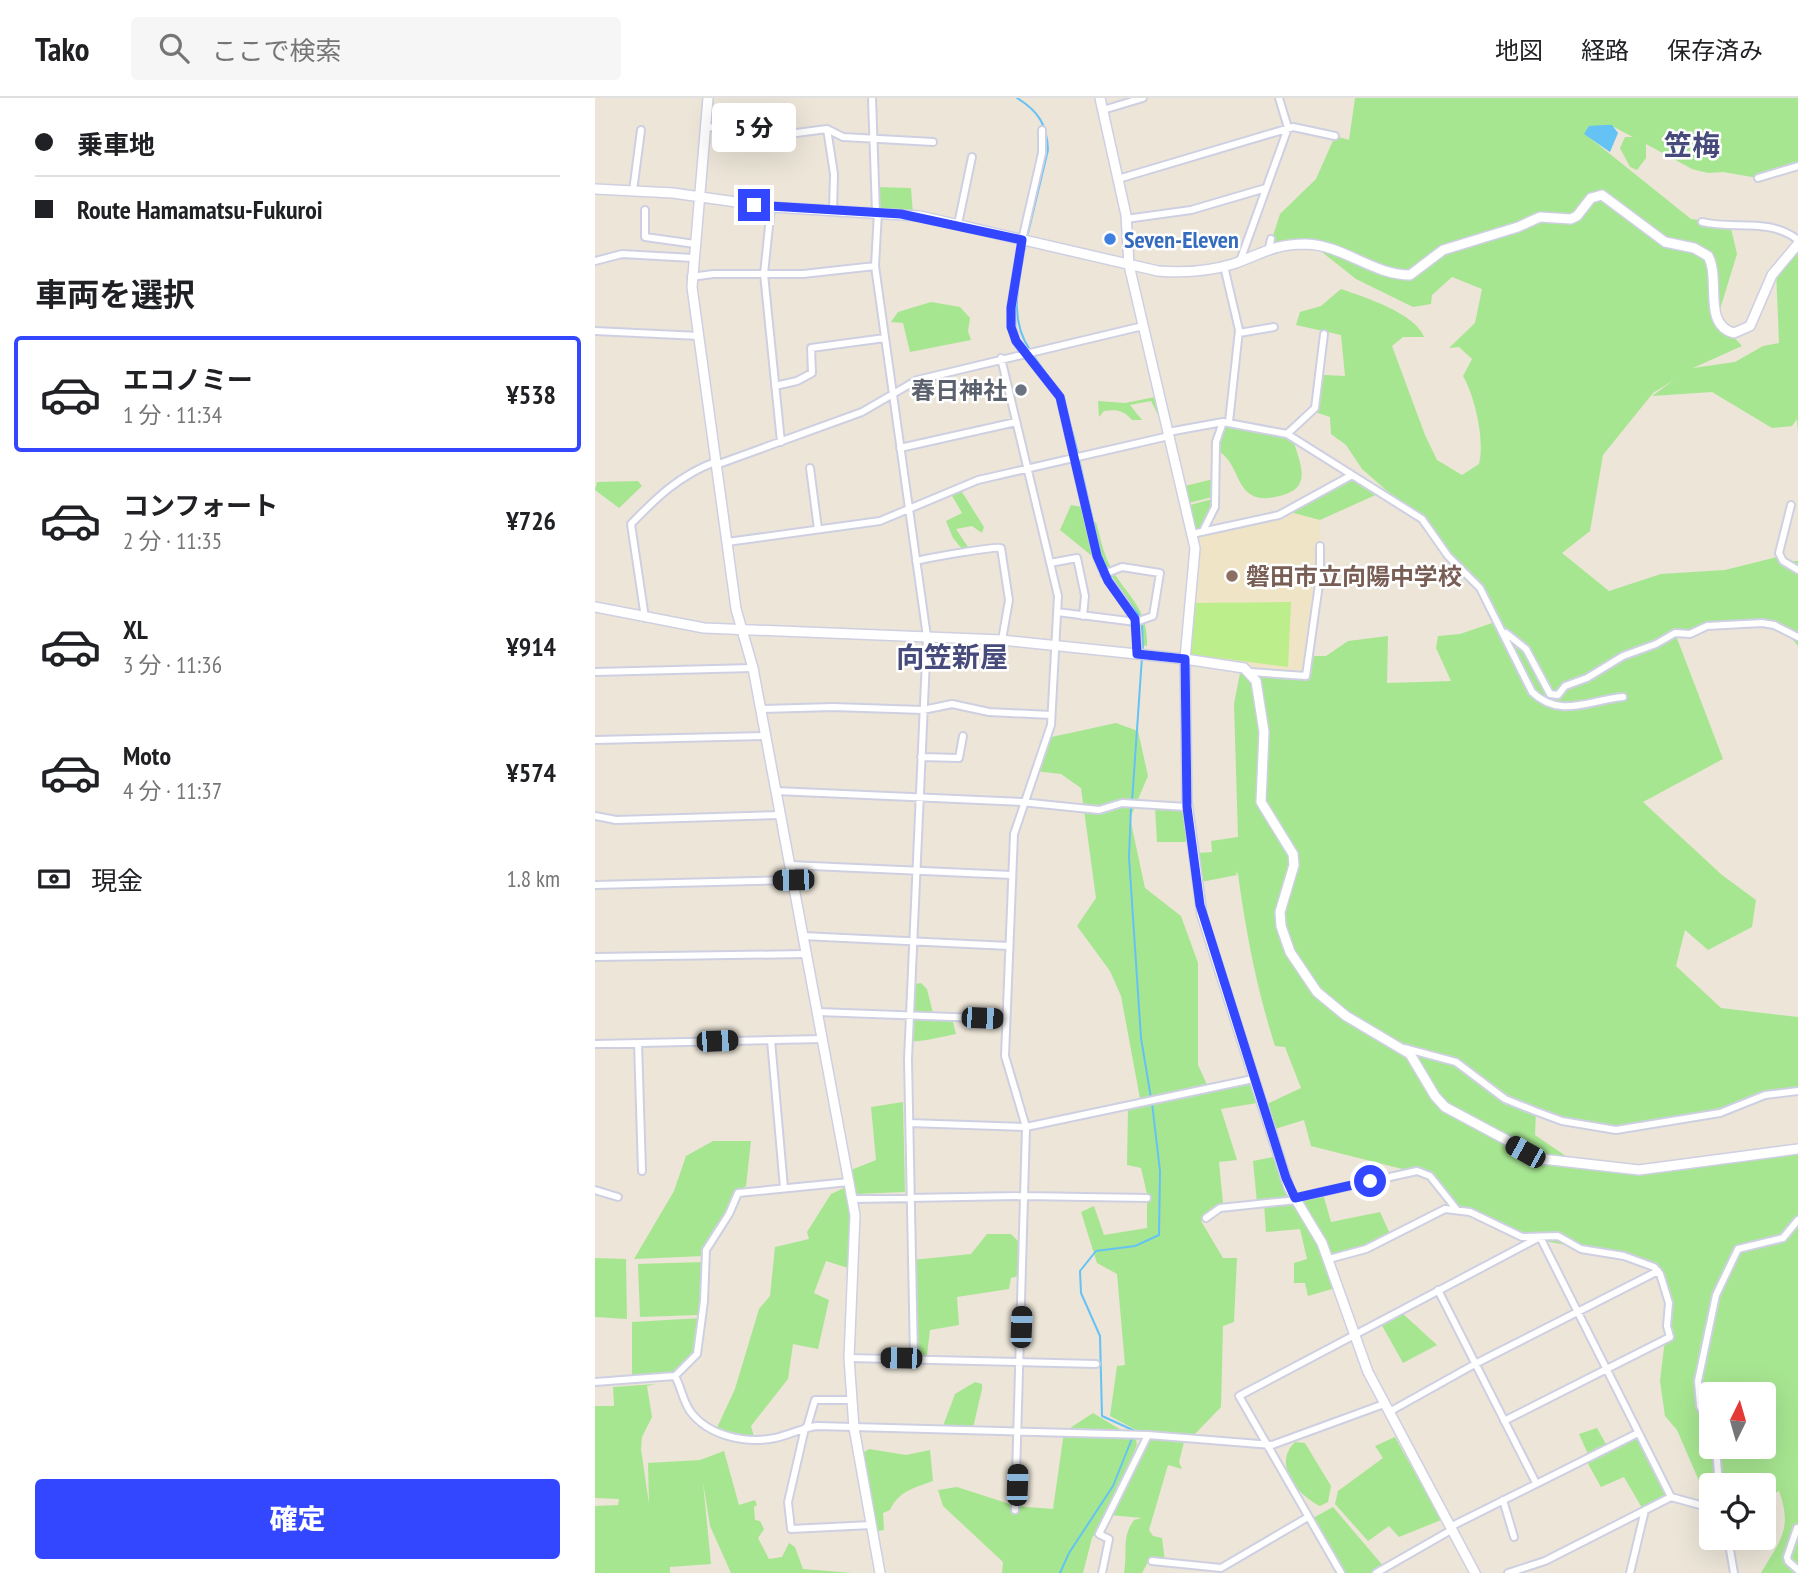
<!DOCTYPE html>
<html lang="ja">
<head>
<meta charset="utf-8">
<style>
  :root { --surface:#fff; --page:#f6f6f6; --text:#202124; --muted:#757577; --line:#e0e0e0; --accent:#3247ff }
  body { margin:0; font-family:"PT Sans Narrow","Noto Sans JP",sans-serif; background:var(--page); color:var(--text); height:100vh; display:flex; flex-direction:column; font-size:26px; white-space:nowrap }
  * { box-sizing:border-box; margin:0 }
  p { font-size:23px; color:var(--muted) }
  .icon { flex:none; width:38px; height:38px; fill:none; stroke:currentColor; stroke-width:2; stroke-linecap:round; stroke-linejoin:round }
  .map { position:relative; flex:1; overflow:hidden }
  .panel { display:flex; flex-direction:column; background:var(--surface); width:595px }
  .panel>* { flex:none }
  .top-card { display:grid; align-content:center; height:154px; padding:0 35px; background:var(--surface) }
  .needle { width:46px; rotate:5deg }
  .tools { position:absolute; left:1104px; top:1284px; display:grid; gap:14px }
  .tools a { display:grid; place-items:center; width:77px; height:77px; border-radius:7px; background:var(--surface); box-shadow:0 7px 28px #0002; font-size:35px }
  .end { position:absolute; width:32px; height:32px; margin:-16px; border:9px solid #3247ff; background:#fff; box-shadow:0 0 0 4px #fff }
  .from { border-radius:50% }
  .bubble { position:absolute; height:49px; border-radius:7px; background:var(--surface); box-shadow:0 7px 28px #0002; font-size:23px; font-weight:800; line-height:49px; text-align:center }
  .car { position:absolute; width:21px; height:42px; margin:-21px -10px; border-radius:9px; box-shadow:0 0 5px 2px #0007; background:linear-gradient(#222 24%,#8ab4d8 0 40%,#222 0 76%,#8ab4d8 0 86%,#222 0) }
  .top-card b { display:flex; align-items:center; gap:24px; height:66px; font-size:26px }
  .top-card b+b { border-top:2px solid var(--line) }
  .top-card i { width:18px; height:18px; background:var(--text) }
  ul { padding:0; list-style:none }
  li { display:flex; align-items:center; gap:21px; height:116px; margin:0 14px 10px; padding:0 21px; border:4px solid transparent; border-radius:7px }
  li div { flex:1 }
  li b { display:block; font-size:26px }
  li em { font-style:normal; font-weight:800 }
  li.on { border-color:var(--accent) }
  li>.icon { width:63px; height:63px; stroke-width:1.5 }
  h2 { padding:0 35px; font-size:32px; line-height:84px }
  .pay { display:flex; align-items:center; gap:18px; height:77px; padding:0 35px; font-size:26px }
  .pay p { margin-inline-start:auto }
  .cta { display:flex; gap:14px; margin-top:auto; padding:14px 35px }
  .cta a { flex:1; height:80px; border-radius:7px; background:var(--accent); color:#fff; font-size:28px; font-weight:800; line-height:80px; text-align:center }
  header { display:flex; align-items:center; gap:42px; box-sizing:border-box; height:98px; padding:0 35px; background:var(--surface); border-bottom:2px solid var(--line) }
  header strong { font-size:33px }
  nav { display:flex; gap:38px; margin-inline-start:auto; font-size:24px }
  .search { width:490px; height:63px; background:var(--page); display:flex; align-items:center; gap:18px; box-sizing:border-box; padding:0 24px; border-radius:7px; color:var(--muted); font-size:26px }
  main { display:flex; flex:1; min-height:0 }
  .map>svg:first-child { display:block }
  .education { fill:#efe5c6 }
  .green { fill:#a7e691; fill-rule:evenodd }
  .pitch { fill:#bcee8c }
  .water { fill:#65c2f4 }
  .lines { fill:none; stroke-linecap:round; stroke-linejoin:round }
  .stream { stroke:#65c2f4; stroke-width:2 }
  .street-casing { stroke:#ced0e2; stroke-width:10 }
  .secondary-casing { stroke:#ced0e2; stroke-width:12 }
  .street { stroke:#fff; stroke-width:6 }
  .secondary { stroke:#fff; stroke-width:9 }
  .route { stroke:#3247ff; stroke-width:9 }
  .shop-dot { fill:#3f7fe0; stroke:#fff; stroke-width:2.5 }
  .worship-dot { fill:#6b7280; stroke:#fff; stroke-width:2.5 }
  .education-dot { fill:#8d6e63; stroke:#fff; stroke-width:2.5 }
  .labels { text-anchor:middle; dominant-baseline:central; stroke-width:5; stroke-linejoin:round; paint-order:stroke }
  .shop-label { font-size:24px; font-weight:bold; fill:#366cbe; stroke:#fff; text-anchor:start }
  .worship-label { font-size:24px; font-weight:bold; fill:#5b616d; stroke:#fff; text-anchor:end }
  .education-label { font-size:24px; font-weight:bold; fill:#785e54; stroke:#fff; text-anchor:start }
  .quarter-label { font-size:28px; font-weight:bold; fill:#464b7b; stroke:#fff }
</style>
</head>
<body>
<header>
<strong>Tako</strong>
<div class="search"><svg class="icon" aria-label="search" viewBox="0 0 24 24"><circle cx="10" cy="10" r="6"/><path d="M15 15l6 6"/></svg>ここで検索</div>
<nav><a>地図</a><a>経路</a><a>保存済み</a></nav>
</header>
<main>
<section class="panel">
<div class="top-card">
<b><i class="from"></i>乗車地</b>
<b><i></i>Route Hamamatsu-Fukuroi</b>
</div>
<h2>車両を選択</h2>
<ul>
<li class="on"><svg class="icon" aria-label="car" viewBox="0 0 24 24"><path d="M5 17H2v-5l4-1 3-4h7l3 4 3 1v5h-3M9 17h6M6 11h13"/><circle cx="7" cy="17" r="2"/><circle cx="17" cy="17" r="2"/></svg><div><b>エコノミー</b><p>1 分 · 11:34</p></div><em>¥538</em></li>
<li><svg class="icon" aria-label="car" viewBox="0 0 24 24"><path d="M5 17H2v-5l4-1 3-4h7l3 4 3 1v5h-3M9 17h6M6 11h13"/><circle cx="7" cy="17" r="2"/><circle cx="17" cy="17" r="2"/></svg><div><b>コンフォート</b><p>2 分 · 11:35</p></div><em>¥726</em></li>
<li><svg class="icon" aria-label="car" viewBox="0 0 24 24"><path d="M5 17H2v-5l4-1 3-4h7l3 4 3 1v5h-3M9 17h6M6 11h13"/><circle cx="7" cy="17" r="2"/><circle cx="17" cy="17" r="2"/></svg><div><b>XL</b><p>3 分 · 11:36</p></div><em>¥914</em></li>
<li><svg class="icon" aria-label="car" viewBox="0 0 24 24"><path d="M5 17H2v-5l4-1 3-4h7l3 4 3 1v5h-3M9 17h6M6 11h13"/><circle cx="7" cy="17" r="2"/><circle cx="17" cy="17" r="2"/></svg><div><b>Moto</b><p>4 分 · 11:37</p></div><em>¥574</em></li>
</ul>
<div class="pay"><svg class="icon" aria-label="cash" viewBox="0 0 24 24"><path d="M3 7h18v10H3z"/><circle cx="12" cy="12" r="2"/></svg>現金<p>1.8 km</p></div>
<div class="cta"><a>確定</a></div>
</section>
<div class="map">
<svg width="1203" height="1475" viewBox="0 0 1203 1475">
  <rect width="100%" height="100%" fill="#ece5d8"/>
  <path class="education" d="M 691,413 L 725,422 L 725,479 L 711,578 L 655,574 L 590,561 L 597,436 Z"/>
  <path class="green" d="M 760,0 L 1203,0 L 1203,67 L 1163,80 L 1128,74 L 1113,75 L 1097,71 L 1051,46 L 1051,60 L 1042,72 L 1035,69 L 1025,50 L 1030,39 L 1038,39 L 1017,28 L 994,28 L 990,36 L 1096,121 L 1135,126 L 1142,156 L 1122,221 L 1147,248 L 1098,270 L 1140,264 L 1168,248 L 1184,245 L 1181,172 L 1203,155 L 1203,334 L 1202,321 L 1197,328 L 1177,330 L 1117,294 L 1057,298 L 1079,282 L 1058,295 L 1008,357 L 995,433 L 967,455 L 1014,493 L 1066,476 L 1130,472 L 1186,458 L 1189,463 L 1203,463 L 1203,548 L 1188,530 L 1112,528 L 1080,535 L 1128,661 L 1048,704 L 1127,777 L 1161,802 L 1157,829 L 1113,852 L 1090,832 L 1081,868 L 1126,910 L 1203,919 L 1203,994 L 1187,994 L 1111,1017 L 1032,1031 L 941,1013 L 940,1037 L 981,1065 L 1042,1071 L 1203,1051 L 1203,1475 L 1166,1475 C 1185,1442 1198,1432 1184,1393 L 1169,1401 L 1169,1388 L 1116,1388 L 1116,1407 L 1114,1406 L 1082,1332 L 1070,1318 L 1065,1283 L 1073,1216 L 1065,1176 L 1020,1156 L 927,1139 L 858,1112 L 835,1078 L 716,1048 L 709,1022 L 680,1031 L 672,1006 L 706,990 L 690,949 L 680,948 C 662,892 651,835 643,776 L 640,773 L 642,777 L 606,784 L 603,755 L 617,754 L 616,743 L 643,739 L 639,606 L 645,575 L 663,582 L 662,576 L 708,578 L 714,558 L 731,558 L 753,543 L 793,538 L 792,585 L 856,583 L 841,550 L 843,538 L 865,536 L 903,523 L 878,481 L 858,463 L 839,434 L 767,371 L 751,347 L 736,336 L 735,319 L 720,314 L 729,277 L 750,278 L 746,237 L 701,227 L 705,214 L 726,208 L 746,191 C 769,199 820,215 829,239 L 808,239 L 797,248 L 830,337 L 842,362 L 867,377 L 884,366 C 890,342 880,299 868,278 L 877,261 L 864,249 L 854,250 L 880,225 L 887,191 L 857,179 L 837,197 L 836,206 L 818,209 L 761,181 L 718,147 L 674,150 L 685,116 L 721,81 L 740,38 L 754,42 ZM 1116,1297 L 1169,1297 L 1169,1349 L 1116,1349 Z
    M 281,89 L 316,90 L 318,117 L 281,114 Z
    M 336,204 L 365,209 L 375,220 L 373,233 L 376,242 L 315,254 L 308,225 L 296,224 L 303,214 Z
    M 560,299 L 565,315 L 563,317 L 556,303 L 535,307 L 547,322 L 537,322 C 529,312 521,311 509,313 L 504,319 L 503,303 L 530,305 Z
    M 628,324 L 698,341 C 703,361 718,387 691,396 C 635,415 650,364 621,352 Z
    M 757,377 L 785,395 L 725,422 L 691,413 Z
    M 622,380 L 621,398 L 594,405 L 590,388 Z
    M 43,383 L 47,388 L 24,410 L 0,392 L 2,384 Z
    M 362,393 L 367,394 L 389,429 L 387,435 L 377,428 L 361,431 L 373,449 L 367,451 L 358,440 L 351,423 L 367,415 L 356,396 Z
    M 621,400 L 608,433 L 600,435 L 595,407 Z
    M 476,407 L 492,410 L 496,427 L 501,424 C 505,438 508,454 514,466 C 531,499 553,507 552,548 L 546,547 L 544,528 L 536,512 L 503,471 L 497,458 L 465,432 Z
    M 521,625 L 543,633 L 553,678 L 535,720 L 550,790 L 586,818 L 603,865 L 603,967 L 614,991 L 546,1006 L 526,898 L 515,873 L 482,828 L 501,800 L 486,690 L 466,676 L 440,673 L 452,640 Z
    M 560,709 L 590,709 L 591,744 L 562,744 Z
    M 326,885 L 332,891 L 338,915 L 358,924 L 361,936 C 350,938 324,945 314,943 L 318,891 L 320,886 Z
    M 654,982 L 662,1005 L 626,1011 L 642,1062 L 624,1064 L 628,1105 L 606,1123 L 628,1160 L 642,1160 L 639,1224 L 628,1228 L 626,1309 L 599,1337 L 541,1332 L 515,1318 L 522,1268 L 530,1267 L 522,1176 L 502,1165 L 486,1114 L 499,1108 L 509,1137 L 552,1130 L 552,1096 L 546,1070 L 532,1067 L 533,1010 Z
    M 308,1004 L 310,1094 L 261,1096 L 256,1072 L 281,1062 L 276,1009 Z
    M 118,1043 L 156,1043 L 151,1088 L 143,1095 L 109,1158 L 39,1161 L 79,1093 L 91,1058 Z
    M 683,1058 L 700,1100 L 662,1105 L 658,1063 Z
    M 249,1090 L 260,1112 L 253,1170 L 231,1163 L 219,1195 L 234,1202 L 223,1251 L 198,1246 L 193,1281 L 156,1328 L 160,1342 L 120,1334 L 140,1291 L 164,1211 L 175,1198 L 180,1149 L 214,1141 L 212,1134 L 236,1096 Z
    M 727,1092 L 736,1124 L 785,1114 L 796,1138 L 771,1151 L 736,1160 L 744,1189 L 713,1198 L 710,1185 L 699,1185 L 699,1165 L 712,1161 L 705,1131 L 671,1134 L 669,1106 L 702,1102 Z
    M 392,1136 L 416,1136 L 428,1148 L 427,1177 L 416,1180 L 414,1191 L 362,1199 L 364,1227 L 335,1232 L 332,1257 L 319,1260 L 317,1162 L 376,1156 Z
    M 0,1160 L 31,1161 L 32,1221 L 0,1219 Z
    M 108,1164 L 109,1196 L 103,1217 L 45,1219 L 43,1166 Z
    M 806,1214 L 842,1247 L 808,1265 L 785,1224 Z
    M 107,1220 L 106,1252 C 78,1282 77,1278 37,1281 L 37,1224 Z
    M 380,1284 L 387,1286 L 387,1291 L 378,1330 L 348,1328 L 360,1296 Z
    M 61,1286 L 52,1288 L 57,1319 L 47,1339 L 46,1351 L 54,1406 L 53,1365 L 105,1362 L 129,1353 L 144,1407 L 160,1402 L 162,1407 L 159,1409 L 160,1422 L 165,1423 L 169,1431 L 163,1440 L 174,1461 L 187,1459 L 194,1445 L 200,1449 L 208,1471 L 257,1475 L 136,1475 L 115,1428 L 108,1384 L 116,1466 L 75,1469 L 75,1475 L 0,1475 L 0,1408 L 23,1407 L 24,1401 L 0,1400 L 0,1308 L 19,1308 L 18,1289 Z
    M 498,1315 L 541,1341 L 542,1347 L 521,1395 L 553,1337 L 590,1340 L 584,1364 L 587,1371 L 573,1367 L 554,1432 L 558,1438 L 567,1440 L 570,1464 L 554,1462 L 547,1475 L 529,1475 C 533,1455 526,1439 539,1422 L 547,1420 L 514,1417 L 515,1413 L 497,1440 L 488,1475 L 407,1475 L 408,1464 L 348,1408 L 343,1392 L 362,1389 L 421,1408 L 458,1411 L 469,1334 Z
    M 1002,1330 L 1012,1348 L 993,1356 L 984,1336 Z
    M 800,1339 L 846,1422 L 804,1439 L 794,1428 L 773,1443 L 740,1406 L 743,1393 L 788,1360 L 780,1348 Z
    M 1042,1339 L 1072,1398 L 1047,1410 L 1029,1379 L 1006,1389 L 992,1364 Z
    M 700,1344 L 710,1345 L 736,1388 L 733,1404 L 725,1408 C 702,1397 677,1366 700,1344 Z
    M 274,1351 L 311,1357 L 335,1352 L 338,1383 C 319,1390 304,1393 295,1412 L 288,1415 L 289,1432 L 283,1433 L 266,1356 Z
    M 738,1409 L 790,1470 L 778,1475 L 750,1475 L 718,1420 Z"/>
  <path class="pitch" d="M 696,504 L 693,569 L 593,556 L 598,505 Z"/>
  <path class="water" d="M 1010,27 L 1017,27 L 1023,35 L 1015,54 L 989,36 L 994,28 Z"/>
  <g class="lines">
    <path class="stream" d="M 422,0 C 443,13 452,26 453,52 L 433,135
      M 430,148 C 424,184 413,220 435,252
      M 438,257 L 463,292
      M 471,310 L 483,355
      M 484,361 L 506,458 L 516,479 L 545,519
      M 547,524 L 548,554
      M 537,704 L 547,559
      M 536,709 L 534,759 L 546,940 L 556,1000
      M 540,1333 L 507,1318 L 505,1238 L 486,1195 L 485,1173 L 501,1153 L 540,1148 L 564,1137 L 565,1073 L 557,1005
      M 465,1475 L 474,1455 L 518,1388 L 538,1338"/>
    <defs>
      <path id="street" d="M 277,0 L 281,114
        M 508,12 L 548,0
        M 111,29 L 201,35 L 232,31 L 248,39 L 338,44
        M 232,31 L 239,76 L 238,112
        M 447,32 L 447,55 L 427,142 L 416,210 L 417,229 L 421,243 L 465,299 L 502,458 C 517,501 546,504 542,556
        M 1163,80 L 1203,68
        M 523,81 L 698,29 L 740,38
        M 38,93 L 46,32
        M 176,109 L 169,176 L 186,344
        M 50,112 L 50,139 L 100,146
        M 283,114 L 280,168 L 332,539 L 313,961 L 319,1260
        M 531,121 L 596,112 L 671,90
        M 1107,124 C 1139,132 1174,119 1203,142
        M 363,126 L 377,59
        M 674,150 L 676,141
        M 0,163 L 27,156 L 98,160
        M 645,163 L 693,30 L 684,0
        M 629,168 L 644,232 L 634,324
        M 96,179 L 118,176 L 208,176 L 280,168
        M 0,233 L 104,238
        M 644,235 L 679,229
        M 406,260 L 463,498 L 456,627 L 419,736 L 410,958 L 431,1029 L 420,1412
        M 180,288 L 202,283 L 217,275 L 216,250 L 290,240
        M 573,334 L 628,324 L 692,336 L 827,421 L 853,458 L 885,490 L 937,594 C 965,621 994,602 1028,599
        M 692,336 L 720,310 L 729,236
        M 305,350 L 421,324
        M 121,367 L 267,314 L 322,282 L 548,228
        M 215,370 L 223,431
        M 1196,407 L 1184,455 L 1188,463 L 1203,472
        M 608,433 L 620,409 L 621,344 L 628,324
        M 597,436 L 684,417 L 757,377
        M 132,444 L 285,423 L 383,382 L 574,338
        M 321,463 C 333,460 400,448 406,450 L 414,502 L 407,542
        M 455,465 L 482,460 L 490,498 L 488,518
        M 462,514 L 541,524 L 558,518 L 565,475 L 527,469 L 509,476
        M 50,520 L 36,426 C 62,399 85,377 120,364
        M 911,535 L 931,551 L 955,596 L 963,597 L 970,588 L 992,580 L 1028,558 L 1061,546 L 1080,535 L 1095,536 L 1112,528 L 1167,525 L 1179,527 L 1203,539
        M 0,574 L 158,570
        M 655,574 L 711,578 L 725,479 L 725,448
        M 166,611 L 238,609 L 328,612 L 357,606 L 394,614 L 456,617
        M 0,642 L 171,638
        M 326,659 L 364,660 L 368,638
        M 181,693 L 426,704 L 504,712 L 527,705 L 592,709
        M 0,718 L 21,722 L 186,717
        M 195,767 L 417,777
        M 0,787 L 198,782
        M 208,838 L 414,848
        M 0,859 L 211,856
        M 223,914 L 411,921
        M 176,942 L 189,1090
        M 43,945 L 47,1073
        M 0,946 L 228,941
        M 809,950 L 861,964 L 910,1001 L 940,1013 L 967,1023 L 1021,1032 L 1125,1015 L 1170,997 L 1203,993
        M 314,1025 L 431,1029 L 658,981
        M 0,1092 L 23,1099
        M 700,1100 L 822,1073 L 835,1078 L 862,1112
        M 258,1101 L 429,1098 L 552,1100
        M 611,1120 L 625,1110 L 702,1102
        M 734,1161 L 771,1151 L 850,1111 L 875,1114 L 927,1139 L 963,1138 L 986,1151 L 1029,1158 L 1059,1169 L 1065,1176 L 1074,1205 L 1072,1228 L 1075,1239 L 909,1323
        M 843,1192 L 941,1385
        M 254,1260 L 501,1266
        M 80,1278 L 102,1256 L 109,1203 L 111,1152 L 134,1116 L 143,1095 L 254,1084
        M 0,1284 L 80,1278 C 86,1289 88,1303 95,1313 C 113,1338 151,1346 180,1340 C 194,1337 207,1330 222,1328 L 553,1337 L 677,1347 L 789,1306
        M 794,1314 L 880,1266 L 1063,1173
        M 212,1329 L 220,1302 L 257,1302
        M 210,1330 L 193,1404 L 196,1431 L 276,1427
        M 1116,1332 L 1105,1308 L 1103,1283 L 1121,1197 L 1143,1151 L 1188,1140 L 1203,1122
        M 1121,1349 L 1124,1388
        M 908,1402 L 919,1439
        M 857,1428 L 1043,1335
        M 1202,1430 L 1192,1459 L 1193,1463 L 1203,1472
        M 1133,1440 L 1139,1475
        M 557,1463 L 626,1470 L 713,1419
        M 507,1475 L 514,1441 L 504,1436 L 553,1337
        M 746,1475 L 644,1298 L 945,1139 L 1076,1399 L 1116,1410
        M 781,1475 L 858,1431
        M 913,1475 L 950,1463 L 1076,1399
        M 1035,1475 L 1050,1412"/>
      <path id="secondary" d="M 113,0 L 97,189 L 141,511 L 158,570 L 260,1117 L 254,1260 L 259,1330 L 285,1475
        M 505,0 L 531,117 L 534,167 L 600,450 L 590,561 L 592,704 L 607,817 L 694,1090 L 727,1145 L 773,1274 L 880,1475
        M 0,91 L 78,95 L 176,109 L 325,118 L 563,173 C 587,175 615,173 638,166 C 667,156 678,146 711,146 C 748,147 778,177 815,177 L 848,152 L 923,129 L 945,119 L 976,121 L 982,118 L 996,100 L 1007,97 L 1070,144 L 1099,150 L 1113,158 C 1126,181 1107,227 1139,235 L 1155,228 L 1177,177 L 1203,146
        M 0,509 L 109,530 L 407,542 L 590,561 L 649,570 L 661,583 L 669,634 L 666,704 L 698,756 L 699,767 L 685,814 L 686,828 L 695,854 L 722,894 L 751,918 L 815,956 L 840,998 L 850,1009 L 947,1061 L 1044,1072 L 1203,1051"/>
    </defs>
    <use href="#street" class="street-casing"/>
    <use href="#secondary" class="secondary-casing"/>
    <use href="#street" class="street"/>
    <use href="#secondary" class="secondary"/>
  </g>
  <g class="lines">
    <path class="route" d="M 159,107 L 306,116 L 427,142 L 416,210 L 416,229 L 421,243 L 465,299 L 502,458 L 513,483 L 540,521 L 542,556 L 590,561 L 592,709 L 605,807 L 691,1080 L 700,1100 L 775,1083"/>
  </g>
  <circle class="shop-dot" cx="515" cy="141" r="7"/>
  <circle class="worship-dot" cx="426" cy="292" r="7"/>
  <circle class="education-dot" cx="637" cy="478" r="7"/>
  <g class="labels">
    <g class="shop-label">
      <text x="529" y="141">Seven-Eleven</text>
    </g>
    <g class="worship-label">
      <text x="412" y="292">春日神社</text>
    </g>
    <g class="education-label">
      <text x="651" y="478">磐田市立向陽中学校</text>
    </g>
    <g class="quarter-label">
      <text x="1097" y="46">笠梅</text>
      <text x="357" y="558">向笠新屋</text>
    </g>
  </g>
</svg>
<div class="tools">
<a><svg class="needle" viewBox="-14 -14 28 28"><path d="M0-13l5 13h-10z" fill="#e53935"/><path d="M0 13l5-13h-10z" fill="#757577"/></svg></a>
<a><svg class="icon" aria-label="locate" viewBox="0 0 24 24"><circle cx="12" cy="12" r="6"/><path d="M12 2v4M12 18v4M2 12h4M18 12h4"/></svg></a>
</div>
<i class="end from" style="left:775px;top:1083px"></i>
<i class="end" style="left:159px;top:107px"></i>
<div class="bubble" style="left:117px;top:5px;width:84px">5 分</div>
<i class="car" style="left:198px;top:782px;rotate:269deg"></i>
<i class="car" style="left:387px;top:920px;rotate:92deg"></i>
<i class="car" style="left:122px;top:943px;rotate:88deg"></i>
<i class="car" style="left:930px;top:1054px;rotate:299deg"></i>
<i class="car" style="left:426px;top:1229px;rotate:2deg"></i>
<i class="car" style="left:306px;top:1260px;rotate:271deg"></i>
<i class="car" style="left:422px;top:1387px;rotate:2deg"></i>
</div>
</main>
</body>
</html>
